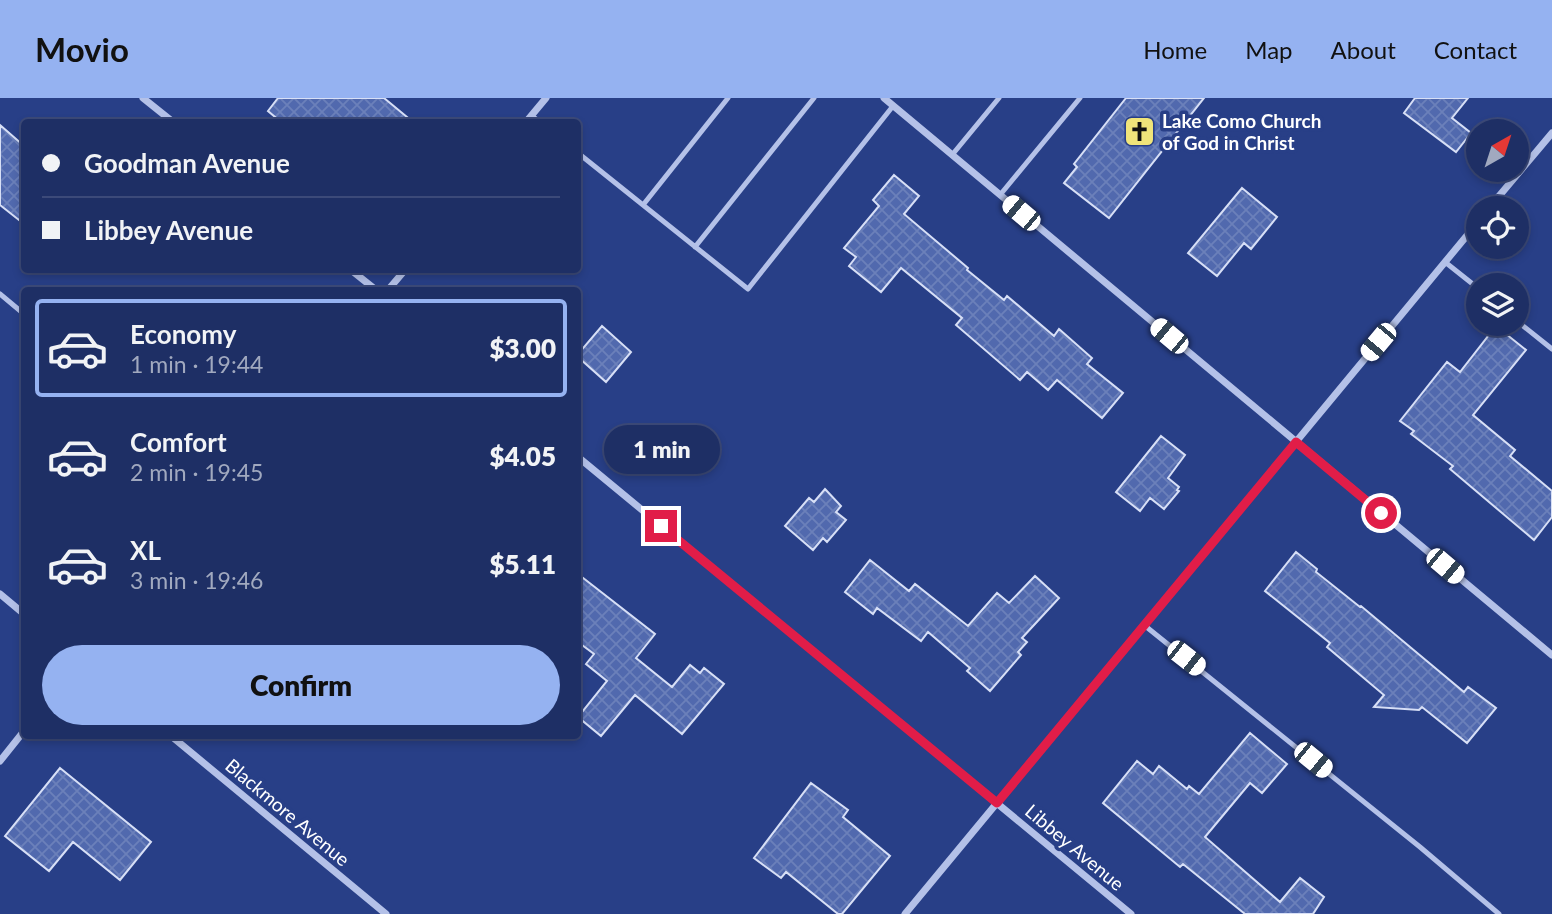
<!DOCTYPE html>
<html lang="en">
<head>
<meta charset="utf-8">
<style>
  :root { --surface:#1e2f65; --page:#2b3b6e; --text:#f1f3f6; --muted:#a1a9bf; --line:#3c4a79; --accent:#95b2f1 }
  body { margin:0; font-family:Lato,sans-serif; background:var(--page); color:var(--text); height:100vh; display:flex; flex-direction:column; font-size:26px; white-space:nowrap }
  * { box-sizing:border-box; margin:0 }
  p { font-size:23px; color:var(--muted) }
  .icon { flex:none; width:38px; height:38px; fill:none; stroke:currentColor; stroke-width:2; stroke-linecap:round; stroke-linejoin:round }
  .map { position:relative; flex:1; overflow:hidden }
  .side { position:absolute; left:21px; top:189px; width:560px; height:452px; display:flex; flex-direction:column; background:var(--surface); border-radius:7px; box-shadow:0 4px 10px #0003,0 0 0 2px var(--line) }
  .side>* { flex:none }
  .top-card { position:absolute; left:21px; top:21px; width:560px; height:154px; border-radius:7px; box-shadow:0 4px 10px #0003,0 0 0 2px var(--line); display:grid; align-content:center; height:154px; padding:0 21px; background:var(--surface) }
  .needle { width:46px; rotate:39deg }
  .tools { position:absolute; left:1466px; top:21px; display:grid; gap:14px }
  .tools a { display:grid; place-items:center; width:63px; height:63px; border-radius:50%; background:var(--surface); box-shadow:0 4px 10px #0003,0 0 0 2px var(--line); font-size:35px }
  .end { position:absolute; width:32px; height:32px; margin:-16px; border:9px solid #e11d48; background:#fff; box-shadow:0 0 0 4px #fff }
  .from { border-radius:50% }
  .bubble { position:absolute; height:49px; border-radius:24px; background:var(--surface); box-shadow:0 4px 10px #0003,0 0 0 2px var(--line); font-size:23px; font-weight:800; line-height:49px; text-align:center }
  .car { position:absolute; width:21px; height:42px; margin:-21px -10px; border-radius:9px; box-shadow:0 0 5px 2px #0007; background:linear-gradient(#fff 24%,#345 0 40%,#fff 0 76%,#345 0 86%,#fff 0) }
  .top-card b { display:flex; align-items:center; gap:24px; height:66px; font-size:26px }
  .top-card b+b { border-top:2px solid var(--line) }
  .top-card i { width:18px; height:18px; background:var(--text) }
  ul { padding:12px 0 0; list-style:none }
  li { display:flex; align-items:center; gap:21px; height:98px; margin:0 14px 10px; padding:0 7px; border:4px solid transparent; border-radius:7px }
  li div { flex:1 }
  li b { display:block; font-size:26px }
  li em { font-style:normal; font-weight:800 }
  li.current { border-color:var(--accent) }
  li>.icon { width:63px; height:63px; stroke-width:1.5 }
  .button { display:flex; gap:14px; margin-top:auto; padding:14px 21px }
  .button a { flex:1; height:80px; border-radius:42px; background:var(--accent); color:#111; font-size:28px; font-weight:800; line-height:80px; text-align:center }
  header { display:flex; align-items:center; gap:42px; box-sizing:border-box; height:98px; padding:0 35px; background:var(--accent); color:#111 }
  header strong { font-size:33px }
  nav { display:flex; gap:38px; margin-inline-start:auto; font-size:24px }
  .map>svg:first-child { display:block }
  .building { fill:url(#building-cross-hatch); stroke:#d7dff6; stroke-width:2 }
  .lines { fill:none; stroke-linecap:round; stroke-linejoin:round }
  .service { stroke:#b4c1e8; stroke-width:5 }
  .minor { stroke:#b4c1e8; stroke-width:7 }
  .route { stroke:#e11d48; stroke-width:9 }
  .labels { text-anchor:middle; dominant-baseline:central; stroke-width:7; stroke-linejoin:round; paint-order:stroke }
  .poi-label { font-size:19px; font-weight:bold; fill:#fff; stroke:#283f87; text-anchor:start }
  .street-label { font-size:19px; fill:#fff; stroke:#283f87 }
</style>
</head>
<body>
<header>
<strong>Movio</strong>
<nav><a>Home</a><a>Map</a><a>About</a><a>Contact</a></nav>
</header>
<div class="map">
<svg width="1552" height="816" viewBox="0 0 1552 816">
  <defs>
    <pattern id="building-cross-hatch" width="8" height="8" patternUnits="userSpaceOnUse" patternTransform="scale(1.75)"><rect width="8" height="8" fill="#5169ae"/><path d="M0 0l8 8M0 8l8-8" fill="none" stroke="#6b80ba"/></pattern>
  </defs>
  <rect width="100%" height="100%" fill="#283f87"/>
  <path class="building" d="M 278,0 L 384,0 L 413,24 L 281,24 L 268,13 Z
    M 1126,0 L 1204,0 L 1109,120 L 1064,85 L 1077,69 L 1074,66 Z
    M 1415,0 L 1468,0 L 1452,20 L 1471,35 L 1456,54 L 1404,15 Z
    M 0,27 L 24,48 L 24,126 L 0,107 Z
    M 894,77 L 919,98 L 904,116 L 968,170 L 967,172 L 1004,202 L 1007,198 L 1054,238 L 1059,231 L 1092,260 L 1087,266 L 1123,295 L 1102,320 L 1057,282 L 1048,292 L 1027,274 L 1020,282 L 956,227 L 962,220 L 901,170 L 881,194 L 849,168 L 856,159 L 844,150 L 879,108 L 873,102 Z
    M 1242,90 L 1277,119 L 1251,151 L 1244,145 L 1217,178 L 1188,155 Z
    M 602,228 L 631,254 L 606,284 L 578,259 L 578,256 Z
    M 1496,228 L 1526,252 L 1473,317 L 1515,352 L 1510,358 L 1552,393 L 1552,419 L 1534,442 L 1450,371 L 1453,368 L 1411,336 L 1414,333 L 1400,323 L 1447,264 L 1460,274 Z
    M 1161,338 L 1185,357 L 1168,380 L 1179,389 L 1177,392 L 1179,393 L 1164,411 L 1150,400 L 1140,413 L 1116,394 Z
    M 825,391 L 841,408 L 836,414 L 846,422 L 827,444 L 823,440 L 813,452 L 785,428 L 809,400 L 814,404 Z
    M 1296,454 L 1317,471 L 1316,474 L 1360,509 L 1361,508 L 1464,594 L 1468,589 L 1496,610 L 1467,645 L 1422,609 L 1419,612 L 1374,609 L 1384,597 L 1327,549 L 1330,545 L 1265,493 Z
    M 870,462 L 909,493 L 915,486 L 968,528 L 997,495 L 1009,505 L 1035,478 L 1059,500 L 1022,540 L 1027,544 L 1018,554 L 1021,557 L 990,593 L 967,573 L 970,570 L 928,534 L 921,543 L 877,510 L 873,516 L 845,494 Z
    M 578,476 L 655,536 L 636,560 L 672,589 L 690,567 L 700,575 L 704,570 L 724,586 L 682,636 L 635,597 L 601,638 L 578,619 L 607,583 L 586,566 L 594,556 L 578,544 Z
    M 1250,635 L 1287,666 L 1262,695 L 1250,685 L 1205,739 L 1280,804 L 1300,780 L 1324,799 L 1313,816 L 1245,816 L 1183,766 L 1180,769 L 1103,705 L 1137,663 L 1153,676 L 1159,668 L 1187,691 L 1189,688 L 1199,696 Z
    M 60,670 L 151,744 L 120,782 L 73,744 L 49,773 L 5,738 Z
    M 811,685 L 848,712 L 843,719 L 890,758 L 842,816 L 838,816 L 786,774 L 781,780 L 754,760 Z"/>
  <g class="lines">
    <path class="service" d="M 532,18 L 540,24
      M 578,55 L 748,191 L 893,8
      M 952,57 L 999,0
      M 1000,97 L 1080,0
      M 643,107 L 728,0
      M 695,149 L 814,0
      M 1445,164 L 1479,191
      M 0,196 L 24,216
      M 1517,223 L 1552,251
      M 1144,527 L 1420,749 L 1499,816"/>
    <path class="minor" d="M 143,0 L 173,24
      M 884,0 L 1552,557
      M 526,24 L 546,0
      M 1489,110 L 1552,35
      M 351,172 L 376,192
      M 388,192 L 405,172
      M 578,359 L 1131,816
      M 0,496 L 24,516
      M 170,637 L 386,816
      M 0,663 L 24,633
      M 905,816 L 1479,123"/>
  </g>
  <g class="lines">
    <path class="route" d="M 661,428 L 997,705 L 1296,344 L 1381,415"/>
  </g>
  <defs>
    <symbol id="church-square" viewBox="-11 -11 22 22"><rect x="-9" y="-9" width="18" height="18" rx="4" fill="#f0e47a" stroke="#283f87"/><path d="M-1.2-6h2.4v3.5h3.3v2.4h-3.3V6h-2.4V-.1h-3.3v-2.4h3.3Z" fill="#111"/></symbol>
  </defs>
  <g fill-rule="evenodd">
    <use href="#church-square" x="1122" y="16" width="35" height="35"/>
  </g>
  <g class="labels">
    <g class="poi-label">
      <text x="1162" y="22">Lake Como Church<tspan x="1162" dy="22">of God in Christ</tspan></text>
    </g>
    <g class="street-label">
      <text transform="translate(288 714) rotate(40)">Blackmore Avenue</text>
      <text transform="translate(1075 749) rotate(40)">Libbey Avenue</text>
    </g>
  </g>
</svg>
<div class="tools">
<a><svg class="needle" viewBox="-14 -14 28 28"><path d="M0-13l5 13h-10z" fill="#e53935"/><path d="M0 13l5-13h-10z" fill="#a1a9bf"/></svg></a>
<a><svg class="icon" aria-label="locate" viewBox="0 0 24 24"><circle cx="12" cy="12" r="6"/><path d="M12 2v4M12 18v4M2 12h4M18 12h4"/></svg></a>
<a><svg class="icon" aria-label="layers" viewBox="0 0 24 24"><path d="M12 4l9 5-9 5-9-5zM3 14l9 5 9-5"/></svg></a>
</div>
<i class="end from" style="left:1381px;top:415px"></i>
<i class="end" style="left:661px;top:428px"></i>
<div class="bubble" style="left:604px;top:327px;width:116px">1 min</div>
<i class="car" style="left:1021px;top:115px;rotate:310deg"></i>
<i class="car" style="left:1169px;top:238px;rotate:310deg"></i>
<i class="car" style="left:1378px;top:244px;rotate:220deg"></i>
<i class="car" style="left:1445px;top:468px;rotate:130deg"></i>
<i class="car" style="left:1186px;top:560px;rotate:128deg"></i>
<i class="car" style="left:1313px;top:662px;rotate:129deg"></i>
<div class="top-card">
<b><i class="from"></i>Goodman Avenue</b>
<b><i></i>Libbey Avenue</b>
</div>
<section class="side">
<ul>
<li class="current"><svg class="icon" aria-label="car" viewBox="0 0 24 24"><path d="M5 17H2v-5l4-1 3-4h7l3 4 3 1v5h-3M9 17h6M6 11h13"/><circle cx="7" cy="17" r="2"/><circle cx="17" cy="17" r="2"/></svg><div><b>Economy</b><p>1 min · 19:44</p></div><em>$3.00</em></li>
<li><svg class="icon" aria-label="car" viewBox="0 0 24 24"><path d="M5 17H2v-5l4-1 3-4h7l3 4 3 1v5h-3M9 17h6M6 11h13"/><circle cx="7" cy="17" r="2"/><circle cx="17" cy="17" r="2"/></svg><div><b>Comfort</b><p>2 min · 19:45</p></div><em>$4.05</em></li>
<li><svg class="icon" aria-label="car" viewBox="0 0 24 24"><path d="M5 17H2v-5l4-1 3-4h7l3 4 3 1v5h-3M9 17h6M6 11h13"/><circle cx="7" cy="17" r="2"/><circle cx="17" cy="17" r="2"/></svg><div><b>XL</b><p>3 min · 19:46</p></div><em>$5.11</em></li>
</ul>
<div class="button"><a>Confirm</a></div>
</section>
</div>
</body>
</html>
